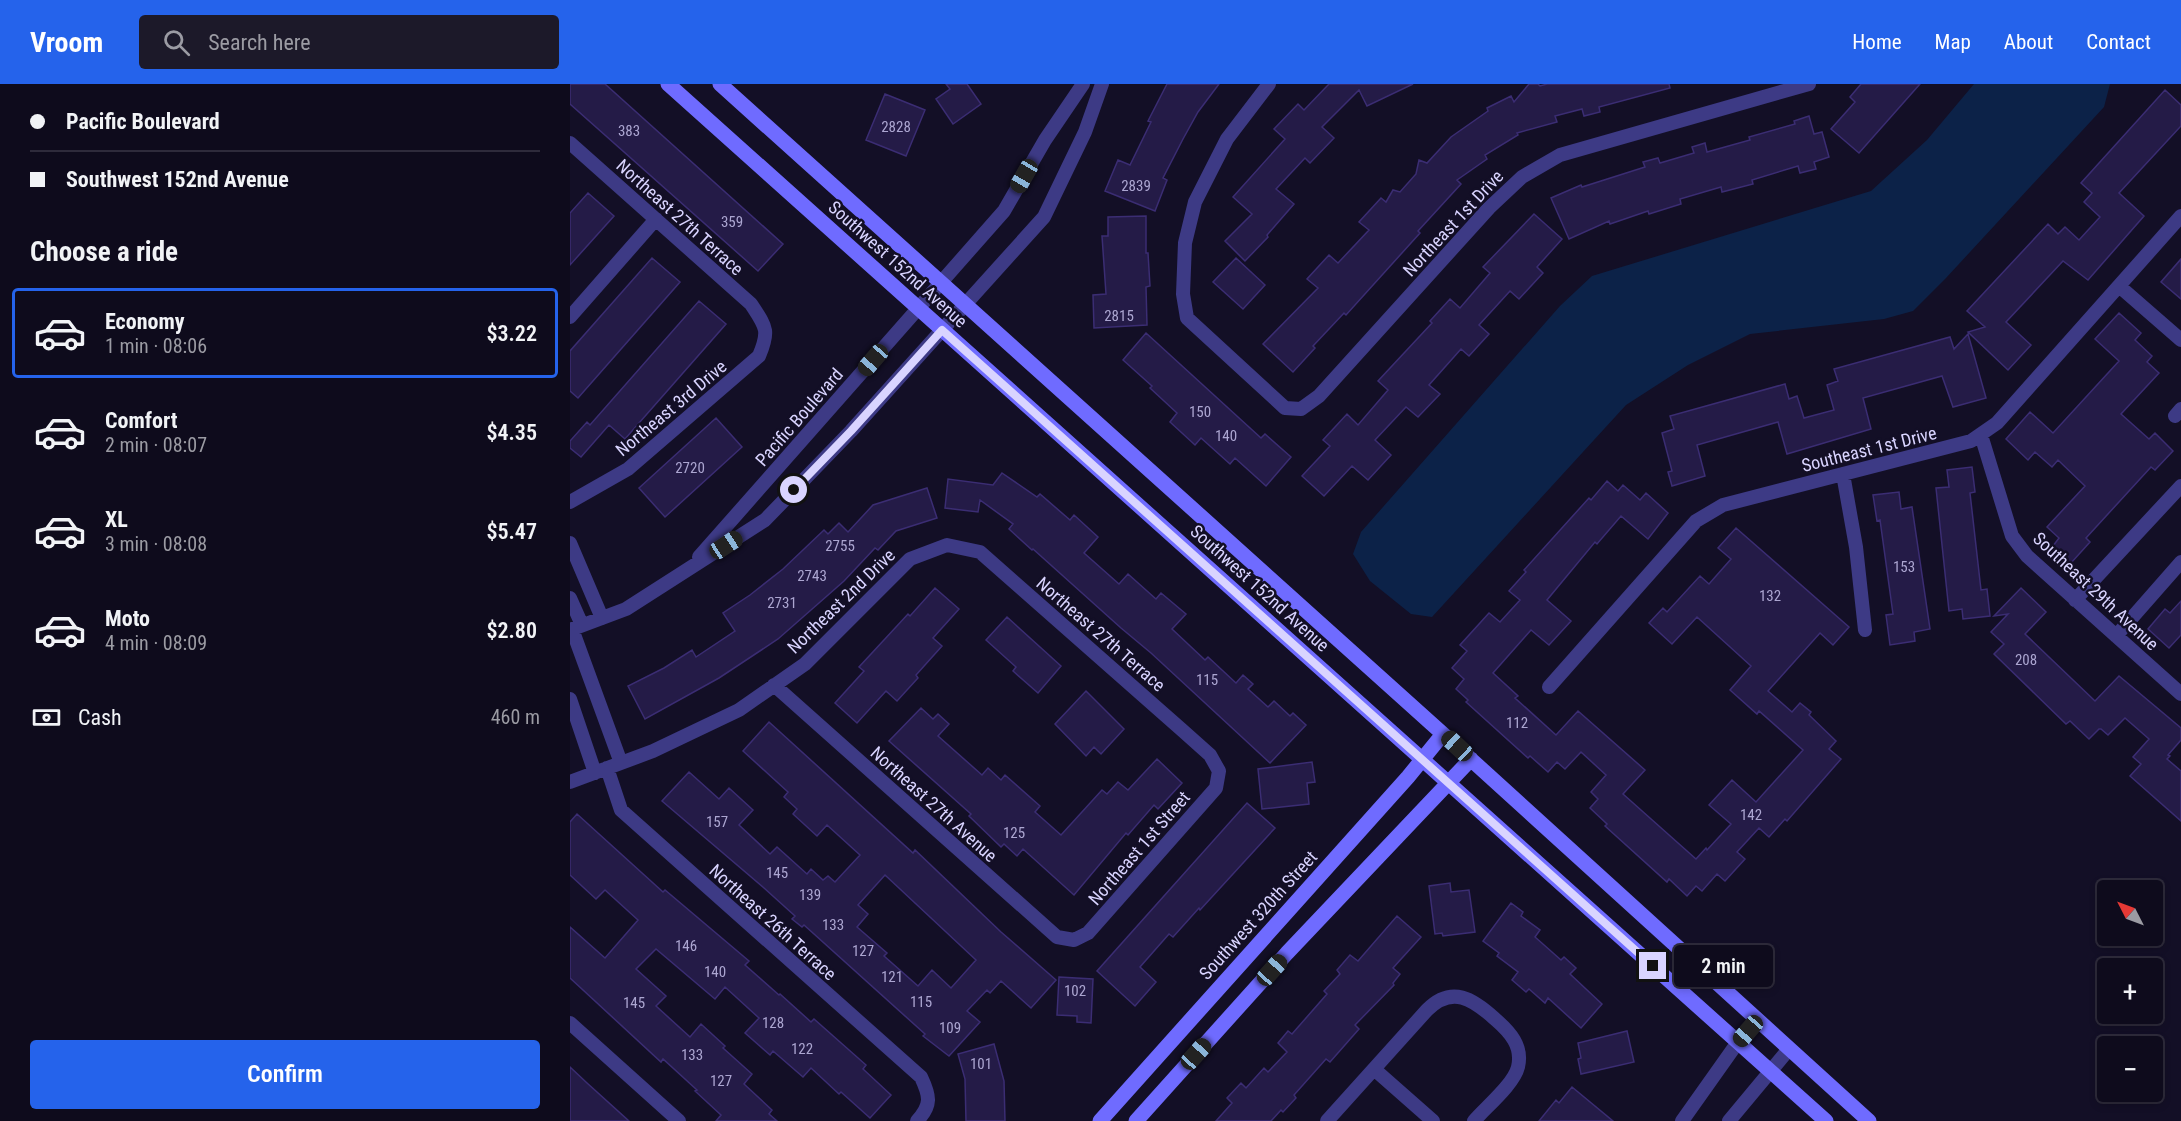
<!DOCTYPE html>
<html lang="en">
<head>
<meta charset="utf-8">
<style>
  :root { --surface:#0e0b1c; --page:#1c1929; --text:#f1f3f6; --muted:#9b9ba3; --line:#2e2b3b; --accent:#2563eb }
  body { margin:0; font-family:"Roboto Condensed",sans-serif; background:var(--page); color:var(--text); height:100vh; display:flex; flex-direction:column; font-size:22px; white-space:nowrap }
  * { box-sizing:border-box; margin:0 }
  p { font-size:20px; color:var(--muted) }
  .icon { flex:none; width:33px; height:33px; fill:none; stroke:currentColor; stroke-width:2; stroke-linecap:round; stroke-linejoin:round }
  .map { position:relative; flex:1; overflow:hidden }
  .panel { display:flex; flex-direction:column; background:var(--surface); width:570px }
  .panel>* { flex:none }
  .top-card { display:grid; align-content:center; height:132px; padding:0 30px; background:var(--surface) }
  .needle { width:39px; rotate:312deg }
  .fabs { position:absolute; left:1527px; top:796px; display:grid; gap:12px }
  .fabs a { display:grid; place-items:center; width:66px; height:66px; border-radius:6px; background:var(--surface); box-shadow:0 3px 9px #0003,0 0 0 2px var(--line); font-size:30px }
  .end { position:absolute; width:27px; height:27px; margin:-14px; border:8px solid #d9d4ff; background:#111; box-shadow:0 0 0 3px #111 }
  .from { border-radius:50% }
  .bubble { position:absolute; height:42px; border-radius:6px; background:var(--surface); box-shadow:0 3px 9px #0003,0 0 0 2px var(--line); font-size:20px; font-weight:600; line-height:42px; text-align:center }
  .car { position:absolute; width:18px; height:36px; margin:-18px -9px; border-radius:8px; box-shadow:0 0 4px 2px #0007; background:linear-gradient(#222 24%,#8ab4d8 0 40%,#222 0 76%,#8ab4d8 0 86%,#222 0) }
  .top-card b { display:flex; align-items:center; gap:21px; height:57px; font-size:22px }
  .top-card b+b { border-top:2px solid var(--line) }
  .top-card i { width:15px; height:15px; background:var(--text) }
  ul { padding:0; list-style:none }
  li { display:flex; align-items:center; gap:18px; height:90px; margin:0 12px 9px; padding:0 18px; border:3px solid transparent; border-radius:6px }
  li div { flex:1 }
  li b { display:block; font-size:22px }
  li em { font-style:normal; font-weight:600 }
  li.on { border-color:var(--accent) }
  li>.icon { width:54px; height:54px; stroke-width:1.5 }
  h2 { padding:0 30px; font-size:27px; line-height:72px }
  .pay { display:flex; align-items:center; gap:15px; height:66px; padding:0 30px; font-size:22px }
  .pay p { margin-inline-start:auto }
  .action { display:flex; gap:12px; margin-top:auto; padding:12px 30px }
  .action a { flex:1; height:69px; border-radius:6px; background:var(--accent); color:#fff; font-size:24px; font-weight:600; line-height:69px; text-align:center }
  header { display:flex; align-items:center; gap:36px; box-sizing:border-box; height:84px; padding:0 30px; background:var(--accent); color:#fff }
  header strong { font-size:28px }
  nav { display:flex; gap:33px; margin-inline-start:auto; font-size:21px }
  .search { width:420px; height:54px; background:var(--page); display:flex; align-items:center; gap:15px; box-sizing:border-box; padding:0 21px; border-radius:6px; color:var(--muted); font-size:22px }
  main { display:flex; flex:1; min-height:0 }
  .map>svg:first-child { display:block }
  .water { fill:#0c2248 }
  .building { fill:#241b47; stroke:#3b2d73; stroke-width:1.5; fill-rule:evenodd }
  .lines { fill:none; stroke-linecap:round; stroke-linejoin:round }
  .street { stroke:#3d3a85; stroke-width:14 }
  .secondary { stroke:#6f6bff; stroke-width:15 }
  .route { stroke:#d9d4ff; stroke-width:8 }
  .labels { text-anchor:middle; dominant-baseline:central; stroke-width:5; stroke-linejoin:round; paint-order:stroke }
  .number-label { font-size:15px; fill:#aca6d1 }
  .street-label { font-size:18px; fill:#d9d4ff; stroke:#130f26 }
</style>
</head>
<body>
<header>
<strong>Vroom</strong>
<div class="search"><svg class="icon" aria-label="search" viewBox="0 0 24 24"><circle cx="10" cy="10" r="6"/><path d="M15 15l6 6"/></svg>Search here</div>
<nav><a>Home</a><a>Map</a><a>About</a><a>Contact</a></nav>
</header>
<main>
<section class="panel">
<div class="top-card">
<b><i class="from"></i>Pacific Boulevard</b>
<b><i></i>Southwest 152nd Avenue</b>
</div>
<h2>Choose a ride</h2>
<ul>
<li class="on"><svg class="icon" aria-label="car" viewBox="0 0 24 24"><path d="M5 17H2v-5l4-1 3-4h7l3 4 3 1v5h-3M9 17h6M6 11h13"/><circle cx="7" cy="17" r="2"/><circle cx="17" cy="17" r="2"/></svg><div><b>Economy</b><p>1 min · 08:06</p></div><em>$3.22</em></li>
<li><svg class="icon" aria-label="car" viewBox="0 0 24 24"><path d="M5 17H2v-5l4-1 3-4h7l3 4 3 1v5h-3M9 17h6M6 11h13"/><circle cx="7" cy="17" r="2"/><circle cx="17" cy="17" r="2"/></svg><div><b>Comfort</b><p>2 min · 08:07</p></div><em>$4.35</em></li>
<li><svg class="icon" aria-label="car" viewBox="0 0 24 24"><path d="M5 17H2v-5l4-1 3-4h7l3 4 3 1v5h-3M9 17h6M6 11h13"/><circle cx="7" cy="17" r="2"/><circle cx="17" cy="17" r="2"/></svg><div><b>XL</b><p>3 min · 08:08</p></div><em>$5.47</em></li>
<li><svg class="icon" aria-label="car" viewBox="0 0 24 24"><path d="M5 17H2v-5l4-1 3-4h7l3 4 3 1v5h-3M9 17h6M6 11h13"/><circle cx="7" cy="17" r="2"/><circle cx="17" cy="17" r="2"/></svg><div><b>Moto</b><p>4 min · 08:09</p></div><em>$2.80</em></li>
</ul>
<div class="pay"><svg class="icon" aria-label="cash" viewBox="0 0 24 24"><path d="M3 7h18v10H3z"/><circle cx="12" cy="12" r="2"/></svg>Cash<p>460 m</p></div>
<div class="action"><a>Confirm</a></div>
</section>
<div class="map">
<svg width="1611" height="1037" viewBox="0 0 1611 1037">
  <rect width="100%" height="100%" fill="#130f26"/>
  <path class="water" d="M 1404,0 L 1540,0 L 1534,23 L 1376,194 L 1343,227 L 1314,235 L 1180,250 L 1118,281 L 1056,321 L 862,533 L 841,530 L 800,497 L 783,470 L 791,448 L 990,222 L 1022,192 L 1301,107 L 1357,56 Z"/>
  <path class="building" d="M 0,0 L 35,0 L 213,160 L 188,187 L 0,20 Z
    M 376,0 L 397,0 L 411,20 L 383,40 L 366,15 L 380,5 Z
    M 597,0 L 649,0 L 628,28 L 613,55 L 593,94 L 597,96 L 585,127 L 535,107 L 548,76 L 560,81 L 581,38 L 578,37 Z
    M 759,0 L 843,0 L 797,22 L 789,6 L 752,43 L 764,54 L 740,79 L 735,74 L 706,105 L 724,120 L 697,151 L 698,153 L 675,177 L 655,157 L 682,130 L 663,113 L 715,55 L 704,45 L 728,20 L 734,26 Z
    M 959,0 L 968,0 L 970,2 L 977,0 L 1099,0 L 1100,4 L 1029,23 L 1030,28 L 1014,32 L 1012,25 L 985,32 L 987,38 L 947,49 L 948,51 L 915,71 L 917,75 L 887,96 L 891,100 L 848,147 L 850,149 L 776,231 L 774,229 L 743,262 L 745,264 L 723,288 L 693,260 L 748,204 L 737,195 L 759,171 L 768,179 L 799,146 L 789,138 L 811,114 L 816,118 L 823,106 L 830,108 L 846,90 L 849,76 L 857,79 L 881,53 L 918,27 L 917,24 L 941,12 L 944,18 Z
    M 1291,0 L 1350,0 L 1289,69 L 1261,45 L 1285,18 L 1280,13 Z
    M 1595,6 L 1611,21 L 1611,42 L 1549,109 L 1574,132 L 1518,196 L 1493,177 L 1436,238 L 1461,261 L 1438,286 L 1398,248 L 1415,243 L 1397,227 L 1478,140 L 1488,150 L 1495,143 L 1509,156 L 1530,133 L 1514,118 L 1522,109 L 1511,99 Z
    M 315,10 L 355,26 L 336,72 L 296,56 Z
    M 1239,32 L 1244,50 L 1252,48 L 1259,73 L 1244,78 L 1246,85 L 1230,89 L 1228,82 L 1182,96 L 1183,100 L 1152,108 L 1151,103 L 1110,115 L 1111,120 L 1079,130 L 1078,127 L 1040,140 L 1039,137 L 999,155 L 981,114 L 1011,101 L 1012,103 L 1075,83 L 1073,78 L 1088,74 L 1090,79 L 1124,69 L 1122,63 L 1135,59 L 1137,68 L 1180,56 L 1179,53 L 1225,40 L 1224,37 Z
    M 18,109 L 44,132 L 0,181 L 0,129 Z
    M 964,130 L 992,155 L 967,183 L 973,189 L 949,215 L 940,207 L 909,241 L 919,250 L 899,272 L 891,265 L 859,301 L 870,310 L 848,333 L 836,323 L 805,356 L 821,371 L 798,396 L 782,382 L 754,412 L 732,392 L 760,362 L 753,356 L 777,330 L 788,341 L 818,306 L 808,297 L 862,239 L 860,237 L 880,215 L 890,224 L 920,189 L 913,183 Z
    M 576,132 L 576,169 L 578,169 L 580,202 L 576,203 L 577,241 L 524,244 L 523,211 L 536,210 L 532,152 L 538,152 L 538,133 Z
    M 82,174 L 110,198 L 8,314 L 0,307 L 0,267 Z
    M 666,174 L 695,201 L 673,225 L 643,198 Z
    M 1611,175 L 1611,215 L 1591,198 Z
    M 129,217 L 156,240 L 55,355 L 39,341 L 11,373 L 0,364 L 0,357 L 17,338 L 20,341 Z
    M 1549,229 L 1571,249 L 1565,256 L 1582,272 L 1577,278 L 1589,289 L 1551,330 L 1579,355 L 1585,349 L 1603,367 L 1585,386 L 1581,383 L 1516,454 L 1520,458 L 1501,479 L 1483,462 L 1489,454 L 1477,443 L 1515,402 L 1488,376 L 1482,383 L 1465,368 L 1458,376 L 1436,355 L 1460,328 L 1483,349 L 1549,277 L 1525,255 Z
    M 576,249 L 691,354 L 695,350 L 721,373 L 696,402 L 665,374 L 660,380 L 631,354 L 625,361 L 600,338 L 607,329 L 580,304 L 582,302 L 553,276 Z
    M 1398,250 L 1416,314 L 1383,323 L 1372,292 L 1293,314 L 1301,345 L 1217,370 L 1208,338 L 1127,361 L 1135,392 L 1102,402 L 1098,388 L 1102,387 L 1092,349 L 1104,345 L 1100,332 L 1215,300 L 1219,315 L 1227,312 L 1234,334 L 1264,326 L 1257,301 L 1268,297 L 1264,285 L 1380,253 L 1384,265 Z
    M 146,334 L 172,363 L 95,433 L 69,404 Z
    M 1402,383 L 1405,408 L 1400,409 L 1411,506 L 1417,505 L 1420,532 L 1393,535 L 1392,525 L 1379,527 L 1366,404 L 1379,403 L 1377,386 Z
    M 432,389 L 467,413 L 470,410 L 500,436 L 504,431 L 528,453 L 514,469 L 549,500 L 558,490 L 586,515 L 591,509 L 616,530 L 602,545 L 635,576 L 638,573 L 666,599 L 673,591 L 683,600 L 678,605 L 698,623 L 704,617 L 720,632 L 723,629 L 736,641 L 700,679 L 581,569 L 551,544 L 463,465 L 462,466 L 439,445 L 443,440 L 410,416 L 408,428 L 375,424 L 378,395 L 423,401 Z
    M 1037,397 L 1048,407 L 1053,401 L 1070,416 L 1076,409 L 1098,429 L 1078,455 L 1051,432 L 1027,460 L 1025,458 L 977,516 L 1001,537 L 979,561 L 961,546 L 923,589 L 948,612 L 945,614 L 986,651 L 1008,627 L 1075,686 L 1053,710 L 1126,775 L 1136,764 L 1137,766 L 1161,740 L 1139,721 L 1162,696 L 1186,718 L 1233,666 L 1189,627 L 1187,630 L 1160,606 L 1181,582 L 1127,533 L 1102,560 L 1079,539 L 1093,524 L 1097,528 L 1130,492 L 1139,500 L 1161,475 L 1148,464 L 1166,444 L 1279,543 L 1263,561 L 1250,549 L 1198,607 L 1222,628 L 1230,619 L 1241,628 L 1239,631 L 1266,657 L 1259,665 L 1271,675 L 1217,737 L 1215,735 L 1199,753 L 1189,744 L 1167,768 L 1175,775 L 1155,797 L 1147,790 L 1132,807 L 1126,802 L 1117,812 L 1099,795 L 1097,798 L 1035,742 L 1037,740 L 1020,724 L 1028,715 L 1021,708 L 1036,691 L 1011,668 L 995,685 L 987,678 L 978,688 L 960,672 L 958,674 L 896,618 L 898,616 L 886,605 L 894,595 L 882,584 L 897,567 L 890,561 L 919,529 L 930,538 L 950,516 L 939,507 L 956,488 L 954,486 L 1019,414 L 1021,416 Z
    M 357,404 L 367,434 L 326,447 L 308,466 L 305,464 L 274,497 L 208,555 L 149,594 L 75,635 L 58,602 L 94,584 L 122,566 L 126,573 L 165,547 L 153,529 L 180,511 L 213,485 L 254,446 L 258,450 L 269,439 L 278,448 L 303,421 Z
    M 1329,408 L 1331,425 L 1342,423 L 1360,545 L 1344,548 L 1345,557 L 1320,561 L 1316,531 L 1323,530 L 1310,436 L 1307,437 L 1303,411 Z
    M 365,504 L 389,525 L 363,554 L 372,562 L 346,591 L 348,594 L 327,617 L 316,607 L 287,639 L 265,619 L 294,587 L 289,583 L 338,530 L 340,532 Z
    M 1451,504 L 1476,528 L 1455,550 L 1525,617 L 1549,592 L 1611,644 L 1611,656 L 1598,671 L 1600,672 L 1597,675 L 1611,687 L 1611,737 L 1560,692 L 1571,680 L 1563,673 L 1579,655 L 1555,634 L 1538,651 L 1531,645 L 1529,645 L 1519,655 L 1500,637 L 1496,640 L 1424,570 L 1434,560 L 1421,548 L 1438,530 L 1424,532 Z
    M 1611,517 L 1611,551 L 1599,564 L 1578,545 L 1595,525 L 1600,529 Z
    M 437,533 L 491,582 L 468,609 L 443,587 L 446,583 L 416,556 Z
    M 516,607 L 554,645 L 531,670 L 524,663 L 516,672 L 485,640 Z
    M 351,624 L 363,635 L 368,630 L 379,640 L 368,652 L 412,691 L 418,684 L 431,696 L 435,691 L 470,722 L 465,728 L 491,751 L 532,706 L 537,710 L 548,698 L 558,706 L 587,675 L 612,699 L 588,725 L 584,721 L 558,751 L 556,749 L 504,811 L 453,765 L 447,772 L 434,760 L 431,763 L 399,732 L 401,730 L 319,657 Z
    M 199,638 L 343,769 L 345,766 L 431,848 L 486,896 L 461,924 L 431,897 L 420,909 L 417,906 L 397,927 L 410,938 L 379,972 L 353,952 L 355,950 L 234,841 L 232,843 L 222,835 L 225,832 L 194,804 L 92,717 L 119,688 L 149,715 L 159,704 L 183,726 L 169,741 L 200,770 L 207,763 L 237,790 L 241,785 L 253,796 L 258,792 L 265,798 L 290,771 L 257,741 L 247,752 L 223,730 L 227,725 L 214,713 L 218,708 L 173,667 ZM 315,791 L 406,876 L 381,904 L 362,886 L 348,902 L 314,872 L 317,869 L 287,843 L 298,830 L 288,821 Z
    M 742,678 L 745,698 L 737,699 L 739,720 L 692,725 L 688,685 Z
    M 677,719 L 705,744 L 630,826 L 629,824 L 603,853 L 599,850 L 570,883 L 586,898 L 565,922 L 527,887 Z
    M 7,730 L 93,808 L 95,806 L 179,877 L 175,881 L 209,911 L 210,910 L 241,938 L 244,935 L 296,981 L 293,985 L 321,1011 L 300,1034 L 271,1008 L 269,1010 L 241,984 L 233,993 L 203,967 L 200,971 L 175,949 L 189,934 L 155,903 L 145,915 L 86,865 L 66,885 L 96,912 L 86,922 L 120,953 L 131,940 L 155,962 L 153,964 L 182,990 L 174,1000 L 202,1026 L 199,1030 L 207,1037 L 146,1037 L 151,1031 L 125,1007 L 127,1006 L 93,975 L 91,978 L 0,894 L 0,843 L 35,874 L 68,836 L 35,806 L 26,815 L 0,791 L 0,738 Z
    M 880,799 L 881,808 L 899,806 L 905,848 L 873,852 L 872,849 L 865,850 L 859,802 Z
    M 941,819 L 953,828 L 951,832 L 970,846 L 965,853 L 991,876 L 994,873 L 1006,884 L 1000,890 L 1032,920 L 1011,944 L 978,914 L 975,919 L 959,905 L 956,908 L 942,896 L 948,888 L 927,872 L 929,869 L 913,857 Z
    M 827,832 L 851,853 L 823,884 L 830,890 L 823,899 L 824,901 L 785,941 L 789,945 L 760,978 L 756,975 L 724,1011 L 726,1014 L 713,1028 L 711,1026 L 701,1037 L 646,1037 L 662,1019 L 657,1014 L 671,999 L 676,1004 L 694,984 L 698,988 L 717,968 L 708,959 L 718,947 L 722,950 L 757,910 L 754,907 L 770,890 L 767,886 L 780,871 L 788,877 Z
    M 489,893 L 523,895 L 521,939 L 507,938 L 507,932 L 487,931 Z
    M 1057,947 L 1064,978 L 1011,990 L 1008,975 L 1011,974 L 1008,959 Z
    M 424,960 L 434,997 L 435,1037 L 396,1037 L 395,995 L 388,970 Z
    M 0,983 L 17,999 L 59,1037 L 0,1037 Z
    M 1002,1003 L 1043,1037 L 969,1037 L 986,1016 L 989,1019 Z"/>
  <g class="lines">
    <path class="street" d="M 699,0 L 657,55 L 625,118 L 615,159 L 613,210 L 617,234 L 715,324 L 731,325 L 749,312 L 919,124 L 952,93 L 990,71 L 1239,0
      M 0,59 L 181,220 C 196,243 200,246 189,272 L 58,385 L 0,418
      M 1549,202 L 1611,256
      M 0,233 L 86,135
      M 1605,332 L 1611,325
      M 1411,351 L 1442,452 L 1457,472 L 1611,610
      M 1273,390 L 1286,463 L 1295,546
      M 0,459 L 32,534
      M 129,473 L 434,127 L 475,56 L 513,0
      M 0,514 L 12,541
      M 1505,516 L 1611,402
      M 2,545 L 51,679
      M 0,546 L 56,525 L 195,436 L 281,347 L 474,133 L 515,48 L 532,0
      M 1546,552 L 1611,478
      M 979,603 L 1126,437 L 1153,421 L 1401,357 L 1427,339 L 1611,132
      M 0,615 L 25,689
      M 37,684 L 51,726 L 351,993 C 360,1012 362,1021 347,1037
      M 0,698 L 83,667 L 169,626 L 235,580 L 340,475 L 377,461 L 410,468 L 612,646 L 640,671 L 649,687 L 646,704 L 518,849 L 504,856 L 487,853 L 204,601
      M 0,939 L 109,1037
      M 804,985 L 863,1037
      M 757,1037 L 857,926 C 882,901 903,915 925,935 C 940,948 953,962 948,983 C 944,1000 916,1023 904,1037
      M 1112,1037 L 1168,958 L 1187,936
      M 1159,1037 L 1219,965"/>
    <path class="secondary" d="M 98,0 L 1256,1037
      M 150,0 L 873,650 L 1299,1037
      M 530,1037 L 838,693 L 873,650
      M 566,1037 L 717,869 L 901,675"/>
  </g>
  <g class="lines">
    <path class="route" d="M 224,406 L 281,347 L 372,246 L 1083,882"/>
  </g>
  <g class="labels">
    <g class="number-label">
      <text x="326" y="43">2828</text>
      <text x="59" y="47">383</text>
      <text x="566" y="102">2839</text>
      <text x="162" y="138">359</text>
      <text x="549" y="232">2815</text>
      <text x="630" y="328">150</text>
      <text x="656" y="352">140</text>
      <text x="120" y="384">2720</text>
      <text x="270" y="462">2755</text>
      <text x="1334" y="483">153</text>
      <text x="242" y="492">2743</text>
      <text x="1200" y="512">132</text>
      <text x="212" y="519">2731</text>
      <text x="1456" y="576">208</text>
      <text x="637" y="596">115</text>
      <text x="947" y="639">112</text>
      <text x="1181" y="731">142</text>
      <text x="147" y="738">157</text>
      <text x="444" y="749">125</text>
      <text x="207" y="789">145</text>
      <text x="240" y="811">139</text>
      <text x="263" y="841">133</text>
      <text x="116" y="862">146</text>
      <text x="293" y="867">127</text>
      <text x="145" y="888">140</text>
      <text x="322" y="893">121</text>
      <text x="505" y="907">102</text>
      <text x="351" y="918">115</text>
      <text x="64" y="919">145</text>
      <text x="203" y="939">128</text>
      <text x="380" y="944">109</text>
      <text x="232" y="965">122</text>
      <text x="122" y="971">133</text>
      <text x="411" y="980">101</text>
      <text x="151" y="997">127</text>
    </g>
    <g class="street-label">
      <text transform="translate(110 133) rotate(42)">Northeast 27th Terrace</text>
      <text transform="translate(883 139) rotate(-47)">Northeast 1st Drive</text>
      <text transform="translate(328 180) rotate(42)">Southwest 152nd Avenue</text>
      <text transform="translate(101 324) rotate(-40)">Northeast 3rd Drive</text>
      <text transform="translate(229 333) rotate(-49)">Pacific Boulevard</text>
      <text transform="translate(1299 365) rotate(-14)">Southeast 1st Drive</text>
      <text transform="translate(690 504) rotate(42)">Southwest 152nd Avenue</text>
      <text transform="translate(1526 507) rotate(43)">Southeast 29th Avenue</text>
      <text transform="translate(271 517) rotate(-44)">Northeast 2nd Drive</text>
      <text transform="translate(531 550) rotate(41)">Northeast 27th Terrace</text>
      <text transform="translate(364 720) rotate(42)">Northeast 27th Avenue</text>
      <text transform="translate(569 764) rotate(-49)">Northeast 1st Street</text>
      <text transform="translate(688 831) rotate(-48)">Southwest 320th Street</text>
      <text transform="translate(203 838) rotate(42)">Northeast 26th Terrace</text>
    </g>
  </g>
</svg>
<div class="fabs">
<a><svg class="needle" viewBox="-14 -14 28 28"><path d="M0-13l5 13h-10z" fill="#e53935"/><path d="M0 13l5-13h-10z" fill="#9b9ba3"/></svg></a>
<a>+</a>
<a>−</a>
</div>
<i class="end from" style="left:224px;top:406px"></i>
<i class="end" style="left:1083px;top:882px"></i>
<div class="bubble" style="left:1104px;top:861px;width:99px">2 min</div>
<i class="car" style="left:454px;top:92px;rotate:210deg"></i>
<i class="car" style="left:303px;top:276px;rotate:221deg"></i>
<i class="car" style="left:156px;top:461px;rotate:57deg"></i>
<i class="car" style="left:887px;top:662px;rotate:313deg"></i>
<i class="car" style="left:702px;top:886px;rotate:42deg"></i>
<i class="car" style="left:1178px;top:947px;rotate:221deg"></i>
<i class="car" style="left:626px;top:970px;rotate:42deg"></i>
</div>
</main>
</body>
</html>
